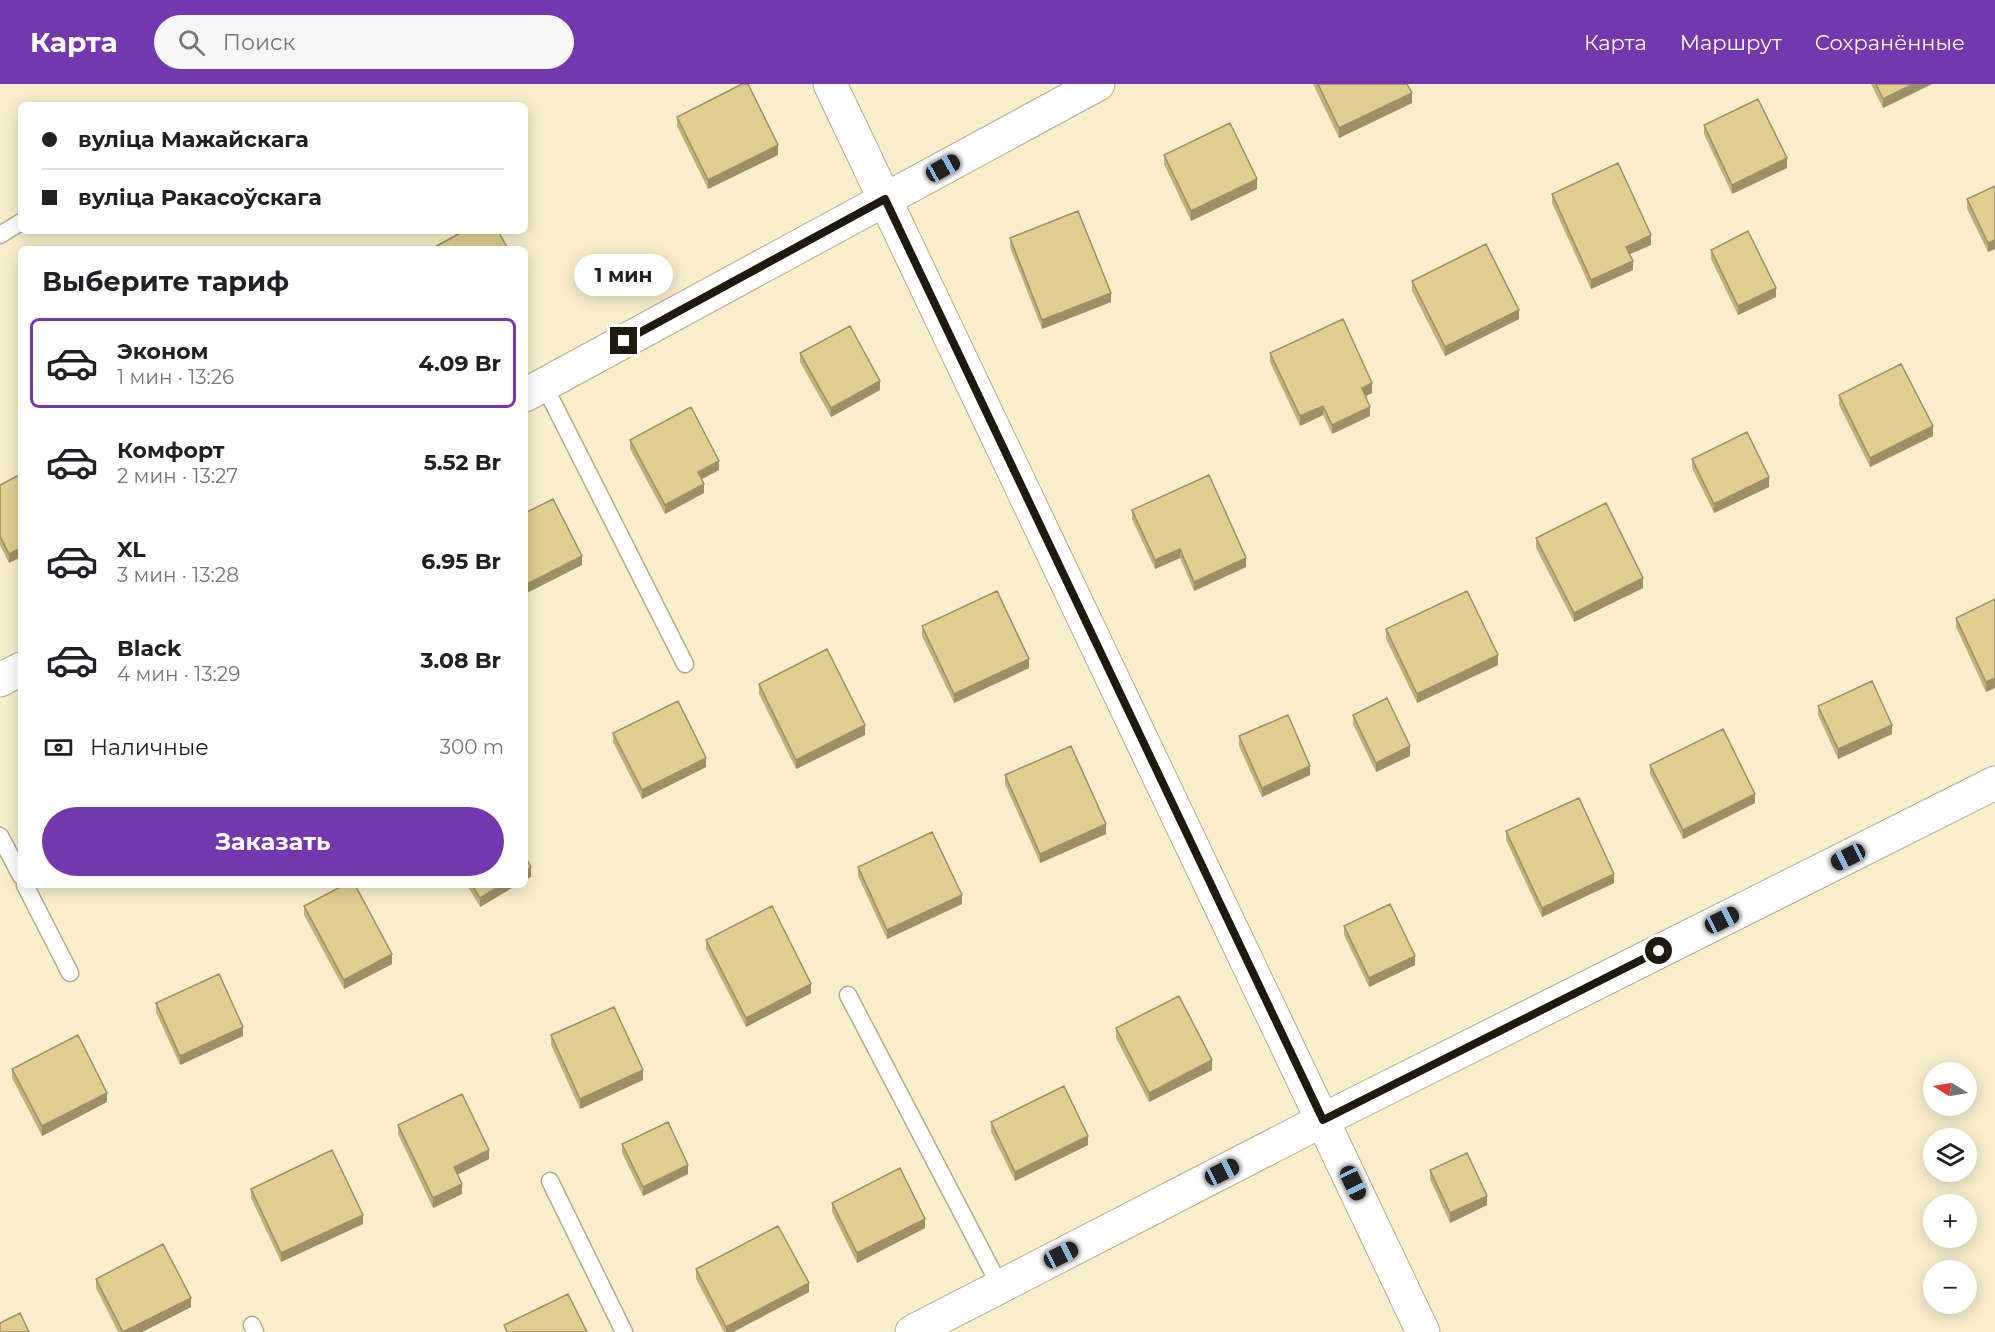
<!DOCTYPE html>
<html lang="ru">
<head>
<meta charset="utf-8">
<style>
  :root { --surface:#fff; --page:#f6f6f6; --text:#202124; --muted:#757577; --line:#e0e0e0; --accent:#7338ad }
  body { margin:0; font-family:Montserrat,sans-serif; background:var(--page); color:var(--text); height:100vh; display:flex; flex-direction:column; font-size:22px; white-space:nowrap }
  * { box-sizing:border-box; margin:0 }
  p { font-size:20px; color:var(--muted) }
  .icon { flex:none; width:33px; height:33px; fill:none; stroke:currentColor; stroke-width:2; stroke-linecap:round; stroke-linejoin:round }
  .map { position:relative; flex:1; overflow:hidden }
  .side { position:absolute; left:18px; top:162px; width:510px; height:642px; display:flex; flex-direction:column; background:var(--surface); border-radius:9px; box-shadow:0 3px 15px #0003 }
  .side>* { flex:none }
  .guide { position:absolute; left:18px; top:18px; width:510px; height:132px; border-radius:9px; box-shadow:0 3px 15px #0003; display:grid; align-content:center; height:132px; padding:0 24px; background:var(--surface) }
  .needle { width:39px; rotate:281deg }
  .buttons { position:absolute; left:1923px; top:978px; display:grid; gap:12px }
  .buttons a { display:grid; place-items:center; width:54px; height:54px; border-radius:50%; background:var(--surface); box-shadow:0 3px 15px #0003; font-size:30px }
  .end { position:absolute; width:27px; height:27px; margin:-14px; border:8px solid #1e1a0e; background:#fff; box-shadow:0 0 0 3px #fff }
  .from { border-radius:50% }
  .bubble { position:absolute; height:42px; border-radius:21px; background:var(--surface); box-shadow:0 3px 15px #0003; font-size:20px; font-weight:700; line-height:42px; text-align:center }
  .car { position:absolute; width:18px; height:36px; margin:-18px -9px; border-radius:8px; box-shadow:0 0 4px 2px #0007; background:linear-gradient(#222 24%,#8ab4d8 0 40%,#222 0 76%,#8ab4d8 0 86%,#222 0) }
  .guide b { display:flex; align-items:center; gap:21px; height:57px; font-size:22px }
  .guide b+b { border-top:2px solid var(--line) }
  .guide i { width:15px; height:15px; background:var(--text) }
  ul { padding:0; list-style:none }
  li { display:flex; align-items:center; gap:18px; height:90px; margin:0 12px 9px; padding:0 12px; border:3px solid transparent; border-radius:9px }
  li div { flex:1 }
  li b { display:block; font-size:22px }
  li em { font-style:normal; font-weight:700 }
  li.selected { border-color:var(--accent) }
  li>.icon { width:54px; height:54px; stroke-width:1.5 }
  h2 { padding:0 24px; font-size:27px; line-height:72px }
  .pay { display:flex; align-items:center; gap:15px; height:66px; padding:0 24px; font-size:22px }
  .pay p { margin-inline-start:auto }
  .action { display:flex; gap:12px; margin-top:auto; padding:12px 24px }
  .action a { flex:1; height:69px; border-radius:36px; background:var(--accent); color:#fff; font-size:24px; font-weight:700; line-height:69px; text-align:center }
  header { display:flex; align-items:center; gap:36px; box-sizing:border-box; height:84px; padding:0 30px; background:var(--accent); color:#fff }
  header strong { font-size:28px }
  nav { display:flex; gap:33px; margin-inline-start:auto; font-size:21px }
  .search { width:420px; height:54px; background:var(--page); display:flex; align-items:center; gap:15px; box-sizing:border-box; padding:0 21px; border-radius:33px; color:var(--muted); font-size:22px }
  .map>svg:first-child { display:block }
  .lines { fill:none; stroke-linecap:round; stroke-linejoin:round }
  .lane-casing { stroke:#b5ab8b; stroke-width:19 }
  .street-casing { stroke:#b5ab8b; stroke-width:35 }
  .lane { stroke:#fff; stroke-width:16 }
  .street { stroke:#fff; stroke-width:33 }
  .wall { fill:#c1b17d }
  .shaded-wall { fill:#9d9066 }
  .building { fill:#e0ce91; stroke:#9d9066; stroke-width:1.5 }
  .route { stroke:#1e1a0e; stroke-width:8 }
</style>
</head>
<body>
<header>
<strong>Карта</strong>
<div class="search"><svg class="icon" aria-label="search" viewBox="0 0 24 24"><circle cx="10" cy="10" r="6"/><path d="M15 15l6 6"/></svg>Поиск</div>
<nav><a>Карта</a><a>Маршрут</a><a>Сохранённые</a></nav>
</header>
<div class="map">
<svg width="1995" height="1248" viewBox="0 0 1995 1248">
  <rect width="100%" height="100%" fill="#f8eecc"/>
  <g class="lines">
    <defs>
      <path id="lane" d="M 0,151 L 21,138
        M 544,301 L 685,580
        M 0,752 L 21,792
        M 25,801 L 70,889
        M 848,911 L 1000,1202
        M 550,1097 L 624,1248
        M 252,1241 L 255,1248"/>
      <path id="street" d="M 830,0 L 1423,1248
        M 525,311 L 1098,0
        M 0,596 L 21,585
        M 912,1248 L 1323,1036 L 1995,699"/>
    </defs>
    <use href="#lane" class="lane-casing"/>
    <use href="#street" class="street-casing"/>
    <use href="#lane" class="lane"/>
    <use href="#street" class="street"/>
  </g>
  <path class="wall" d="M 1313,0 L 1407,0 L 1412,19 L 1339,54 Z
    M 1871,0 L 1932,0 L 1883,24 Z
    M 677,33 L 778,71 L 708,105 L 677,42 Z
    M 1704,41 L 1787,84 L 1732,110 L 1704,50 Z
    M 1164,71 L 1257,105 L 1191,137 L 1164,80 Z
    M 1995,102 L 1995,165 L 1988,168 L 1967,125 L 1967,115 Z
    M 1552,110 L 1651,161 L 1629,170 L 1633,186 L 1591,205 L 1552,119 Z
    M 1010,154 L 1111,218 L 1042,245 L 1010,163 Z
    M 1711,166 L 1776,213 L 1738,231 L 1711,175 Z
    M 1412,197 L 1519,235 L 1445,272 L 1412,207 Z
    M 800,269 L 880,306 L 831,333 L 800,278 Z
    M 1270,269 L 1372,309 L 1365,312 L 1370,332 L 1332,350 L 1323,331 L 1300,342 L 1270,278 Z
    M 1839,311 L 1933,352 L 1870,383 L 1839,321 Z
    M 630,356 L 719,386 L 702,395 L 704,409 L 665,430 L 630,365 Z
    M 1692,375 L 1769,403 L 1714,429 L 1692,384 Z
    M 21,390 L 9,479 L 0,461 L 0,401 Z
    M 1132,426 L 1246,483 L 1194,507 L 1180,474 L 1155,485 L 1132,435 Z
    M 1536,454 L 1643,504 L 1574,538 L 1536,464 Z
    M 1995,515 L 1986,608 L 1956,543 L 1956,534 Z
    M 922,542 L 1029,584 L 954,619 L 922,552 Z
    M 1386,545 L 1498,581 L 1417,619 L 1386,555 Z
    M 759,600 L 865,651 L 796,685 L 759,610 Z
    M 1818,622 L 1892,650 L 1838,675 L 1818,631 Z
    M 1353,631 L 1410,672 L 1376,688 L 1353,640 Z
    M 613,649 L 706,683 L 642,715 L 613,658 Z
    M 1239,652 L 1310,691 L 1262,713 L 1239,662 Z
    M 1650,681 L 1755,719 L 1683,755 L 1650,690 Z
    M 1005,691 L 1106,750 L 1040,779 L 1005,700 Z
    M 1506,747 L 1614,799 L 1542,833 L 1506,756 Z
    M 858,783 L 962,820 L 887,855 L 858,792 Z
    M 467,801 L 517,801 L 480,823 Z
    M 304,822 L 392,880 L 344,905 L 304,831 Z
    M 1344,842 L 1415,881 L 1369,903 L 1344,851 Z
    M 706,856 L 811,909 L 746,943 L 706,865 Z
    M 156,919 L 243,952 L 180,981 L 156,928 Z
    M 1116,944 L 1212,986 L 1149,1018 L 1116,954 Z
    M 551,951 L 643,996 L 580,1025 L 551,961 Z
    M 12,985 L 107,1018 L 42,1052 L 12,994 Z
    M 991,1038 L 1088,1061 L 1015,1097 L 991,1048 Z
    M 398,1041 L 489,1075 L 457,1091 L 462,1110 L 433,1124 L 398,1050 Z
    M 622,1060 L 688,1090 L 643,1112 L 622,1069 Z
    M 1430,1086 L 1487,1121 L 1450,1139 L 1430,1095 Z
    M 251,1105 L 363,1140 L 281,1178 L 251,1114 Z
    M 832,1119 L 925,1144 L 857,1179 L 832,1128 Z
    M 696,1185 L 809,1208 L 733,1248 L 724,1248 L 696,1195 Z
    M 96,1195 L 191,1223 L 142,1248 L 118,1248 L 96,1204 Z"/>
  <path class="shaded-wall" d="M 1913,0 L 1932,0 L 1883,24 L 1883,15 Z
    M 1412,9 L 1412,19 L 1339,54 L 1339,44 Z
    M 778,61 L 778,71 L 708,105 L 708,96 Z
    M 1787,74 L 1787,84 L 1732,110 L 1732,101 Z
    M 1257,95 L 1257,105 L 1191,137 L 1191,127 Z
    M 1651,151 L 1651,161 L 1626,172 L 1626,163 Z
    M 1995,156 L 1995,165 L 1988,168 L 1988,159 Z
    M 1633,177 L 1633,186 L 1591,205 L 1591,196 Z
    M 1776,204 L 1776,213 L 1738,231 L 1738,222 Z
    M 1111,209 L 1111,218 L 1042,245 L 1042,236 Z
    M 1519,226 L 1519,235 L 1445,272 L 1445,263 Z
    M 880,297 L 880,306 L 831,333 L 831,324 Z
    M 1372,299 L 1372,309 L 1362,314 L 1362,304 Z
    M 1323,322 L 1323,331 L 1300,342 L 1300,332 Z
    M 1370,323 L 1370,332 L 1332,350 L 1332,341 Z
    M 1933,342 L 1933,352 L 1870,383 L 1870,374 Z
    M 719,377 L 719,386 L 698,397 L 698,388 Z
    M 1769,393 L 1769,403 L 1714,429 L 1714,420 Z
    M 704,400 L 704,409 L 665,430 L 665,421 Z
    M 21,464 L 21,473 L 9,479 L 9,470 Z
    M 1180,465 L 1180,474 L 1155,485 L 1155,476 Z
    M 582,472 L 582,481 L 525,510 L 525,501 Z
    M 1246,474 L 1246,483 L 1194,507 L 1194,498 Z
    M 1643,494 L 1643,504 L 1574,538 L 1574,529 Z
    M 1498,571 L 1498,581 L 1417,619 L 1417,610 Z
    M 1029,575 L 1029,584 L 954,619 L 954,610 Z
    M 1995,594 L 1995,604 L 1986,608 L 1986,598 Z
    M 865,641 L 865,651 L 796,685 L 796,676 Z
    M 1892,641 L 1892,650 L 1838,675 L 1838,665 Z
    M 1410,662 L 1410,672 L 1376,688 L 1376,679 Z
    M 706,674 L 706,683 L 642,715 L 642,706 Z
    M 1310,682 L 1310,691 L 1262,713 L 1262,704 Z
    M 1755,710 L 1755,719 L 1683,755 L 1683,746 Z
    M 1106,740 L 1106,750 L 1040,779 L 1040,770 Z
    M 531,783 L 531,793 L 525,796 L 525,787 Z
    M 1614,790 L 1614,799 L 1542,833 L 1542,824 Z
    M 501,801 L 517,801 L 480,823 L 480,814 Z
    M 962,811 L 962,820 L 887,855 L 887,846 Z
    M 392,870 L 392,880 L 344,905 L 344,896 Z
    M 1415,872 L 1415,881 L 1369,903 L 1369,894 Z
    M 811,900 L 811,909 L 746,943 L 746,934 Z
    M 243,943 L 243,952 L 180,981 L 180,972 Z
    M 1212,976 L 1212,986 L 1149,1018 L 1149,1009 Z
    M 643,986 L 643,996 L 580,1025 L 580,1015 Z
    M 107,1009 L 107,1018 L 42,1052 L 42,1042 Z
    M 1088,1052 L 1088,1061 L 1015,1097 L 1015,1088 Z
    M 489,1066 L 489,1075 L 454,1092 L 454,1083 Z
    M 688,1081 L 688,1090 L 643,1112 L 643,1103 Z
    M 462,1100 L 462,1110 L 433,1124 L 433,1114 Z
    M 1487,1112 L 1487,1121 L 1450,1139 L 1450,1129 Z
    M 363,1131 L 363,1140 L 281,1178 L 281,1169 Z
    M 925,1135 L 925,1144 L 857,1179 L 857,1169 Z
    M 809,1199 L 809,1208 L 733,1248 L 726,1248 L 726,1243 Z
    M 191,1214 L 191,1223 L 142,1248 L 124,1248 Z"/>
  <path class="building" d="M 742,0 L 748,0 L 778,61 L 708,96 L 677,33 Z
    M 1318,0 L 1407,0 L 1412,9 L 1339,44 Z
    M 1876,0 L 1913,0 L 1883,15 Z
    M 1758,15 L 1787,74 L 1732,101 L 1704,41 Z
    M 1230,39 L 1257,95 L 1191,127 L 1164,71 Z
    M 1618,79 L 1651,151 L 1626,163 L 1633,177 L 1591,196 L 1552,110 Z
    M 1995,102 L 1995,156 L 1988,159 L 1967,115 Z
    M 1078,127 L 1111,209 L 1042,236 L 1010,154 Z
    M 464,147 L 498,147 L 508,165 L 431,165 Z
    M 1748,147 L 1776,204 L 1738,222 L 1711,166 Z
    M 1486,160 L 1519,226 L 1445,263 L 1412,197 Z
    M 1343,235 L 1372,299 L 1362,304 L 1370,323 L 1332,341 L 1323,322 L 1300,332 L 1270,269 Z
    M 850,242 L 880,297 L 831,324 L 800,269 Z
    M 1901,280 L 1933,342 L 1870,374 L 1839,311 Z
    M 691,323 L 719,377 L 698,388 L 704,400 L 665,421 L 630,356 Z
    M 1747,348 L 1769,393 L 1714,420 L 1692,375 Z
    M 21,390 L 21,464 L 9,470 L 0,452 L 0,401 Z
    M 1209,391 L 1246,474 L 1194,498 L 1180,465 L 1155,476 L 1132,426 Z
    M 553,415 L 582,472 L 525,501 L 525,429 Z
    M 1606,419 L 1643,494 L 1574,529 L 1536,454 Z
    M 997,507 L 1029,575 L 954,610 L 922,542 Z
    M 1467,507 L 1498,571 L 1417,610 L 1386,545 Z
    M 1995,515 L 1995,594 L 1986,598 L 1956,534 Z
    M 827,565 L 865,641 L 796,676 L 759,600 Z
    M 1872,597 L 1892,641 L 1838,665 L 1818,622 Z
    M 1387,614 L 1410,662 L 1376,679 L 1353,631 Z
    M 678,617 L 706,674 L 642,706 L 613,649 Z
    M 1288,631 L 1310,682 L 1262,704 L 1239,652 Z
    M 1723,645 L 1755,710 L 1683,746 L 1650,681 Z
    M 1071,662 L 1106,740 L 1040,770 L 1005,691 Z
    M 1579,714 L 1614,790 L 1542,824 L 1506,747 Z
    M 932,748 L 962,811 L 887,846 L 858,783 Z
    M 525,772 L 531,783 L 525,787 Z
    M 344,801 L 355,801 L 392,870 L 344,896 L 304,822 Z
    M 472,801 L 501,801 L 480,814 Z
    M 1390,820 L 1415,872 L 1369,894 L 1344,842 Z
    M 772,822 L 811,900 L 746,934 L 706,856 Z
    M 219,890 L 243,943 L 180,972 L 156,919 Z
    M 1179,912 L 1212,976 L 1149,1009 L 1116,944 Z
    M 614,923 L 643,986 L 580,1015 L 551,951 Z
    M 78,951 L 107,1009 L 42,1042 L 12,985 Z
    M 1064,1002 L 1088,1052 L 1015,1088 L 991,1038 Z
    M 462,1010 L 489,1066 L 454,1083 L 462,1100 L 433,1114 L 398,1041 Z
    M 668,1038 L 688,1081 L 643,1103 L 622,1060 Z
    M 332,1066 L 363,1131 L 281,1169 L 251,1105 Z
    M 1467,1069 L 1487,1112 L 1450,1129 L 1430,1086 Z
    M 900,1084 L 925,1135 L 857,1169 L 832,1119 Z
    M 778,1142 L 809,1199 L 726,1243 L 696,1185 Z
    M 163,1160 L 191,1214 L 123,1248 L 96,1195 Z
    M 568,1210 L 587,1248 L 507,1248 L 504,1241 Z
    M 20,1229 L 29,1248 L 0,1248 L 0,1239 Z"/>
  <g class="lines">
    <path class="route" d="M 624,257 L 885,115 L 1323,1036 L 1659,867"/>
  </g>
</svg>
<div class="buttons">
<a><svg class="needle" viewBox="-14 -14 28 28"><path d="M0-13l5 13h-10z" fill="#e53935"/><path d="M0 13l5-13h-10z" fill="#757577"/></svg></a>
<a><svg class="icon" aria-label="layers" viewBox="0 0 24 24"><path d="M12 4l9 5-9 5-9-5zM3 14l9 5 9-5"/></svg></a>
<a>+</a>
<a>−</a>
</div>
<i class="end from" style="left:1659px;top:867px"></i>
<i class="end" style="left:624px;top:257px"></i>
<div class="bubble" style="left:574px;top:170px;width:99px">1 мин</div>
<i class="car" style="left:943px;top:84px;rotate:61deg"></i>
<i class="car" style="left:1848px;top:773px;rotate:243deg"></i>
<i class="car" style="left:1722px;top:836px;rotate:63deg"></i>
<i class="car" style="left:1222px;top:1088px;rotate:63deg"></i>
<i class="car" style="left:1353px;top:1099px;rotate:155deg"></i>
<i class="car" style="left:1061px;top:1171px;rotate:63deg"></i>
<div class="guide">
<b><i class="from"></i>вуліца Мажайскага</b>
<b><i></i>вуліца Ракасоўскага</b>
</div>
<section class="side">
<h2>Выберите тариф</h2>
<ul>
<li class="selected"><svg class="icon" aria-label="car" viewBox="0 0 24 24"><path d="M5 17H2v-5l4-1 3-4h7l3 4 3 1v5h-3M9 17h6M6 11h13"/><circle cx="7" cy="17" r="2"/><circle cx="17" cy="17" r="2"/></svg><div><b>Эконом</b><p>1 мин · 13:26</p></div><em>4.09 Br</em></li>
<li><svg class="icon" aria-label="car" viewBox="0 0 24 24"><path d="M5 17H2v-5l4-1 3-4h7l3 4 3 1v5h-3M9 17h6M6 11h13"/><circle cx="7" cy="17" r="2"/><circle cx="17" cy="17" r="2"/></svg><div><b>Комфорт</b><p>2 мин · 13:27</p></div><em>5.52 Br</em></li>
<li><svg class="icon" aria-label="car" viewBox="0 0 24 24"><path d="M5 17H2v-5l4-1 3-4h7l3 4 3 1v5h-3M9 17h6M6 11h13"/><circle cx="7" cy="17" r="2"/><circle cx="17" cy="17" r="2"/></svg><div><b>XL</b><p>3 мин · 13:28</p></div><em>6.95 Br</em></li>
<li><svg class="icon" aria-label="car" viewBox="0 0 24 24"><path d="M5 17H2v-5l4-1 3-4h7l3 4 3 1v5h-3M9 17h6M6 11h13"/><circle cx="7" cy="17" r="2"/><circle cx="17" cy="17" r="2"/></svg><div><b>Black</b><p>4 мин · 13:29</p></div><em>3.08 Br</em></li>
</ul>
<div class="pay"><svg class="icon" aria-label="cash" viewBox="0 0 24 24"><path d="M3 7h18v10H3z"/><circle cx="12" cy="12" r="2"/></svg>Наличные<p>300 m</p></div>
<div class="action"><a>Заказать</a></div>
</section>
</div>
</body>
</html>
